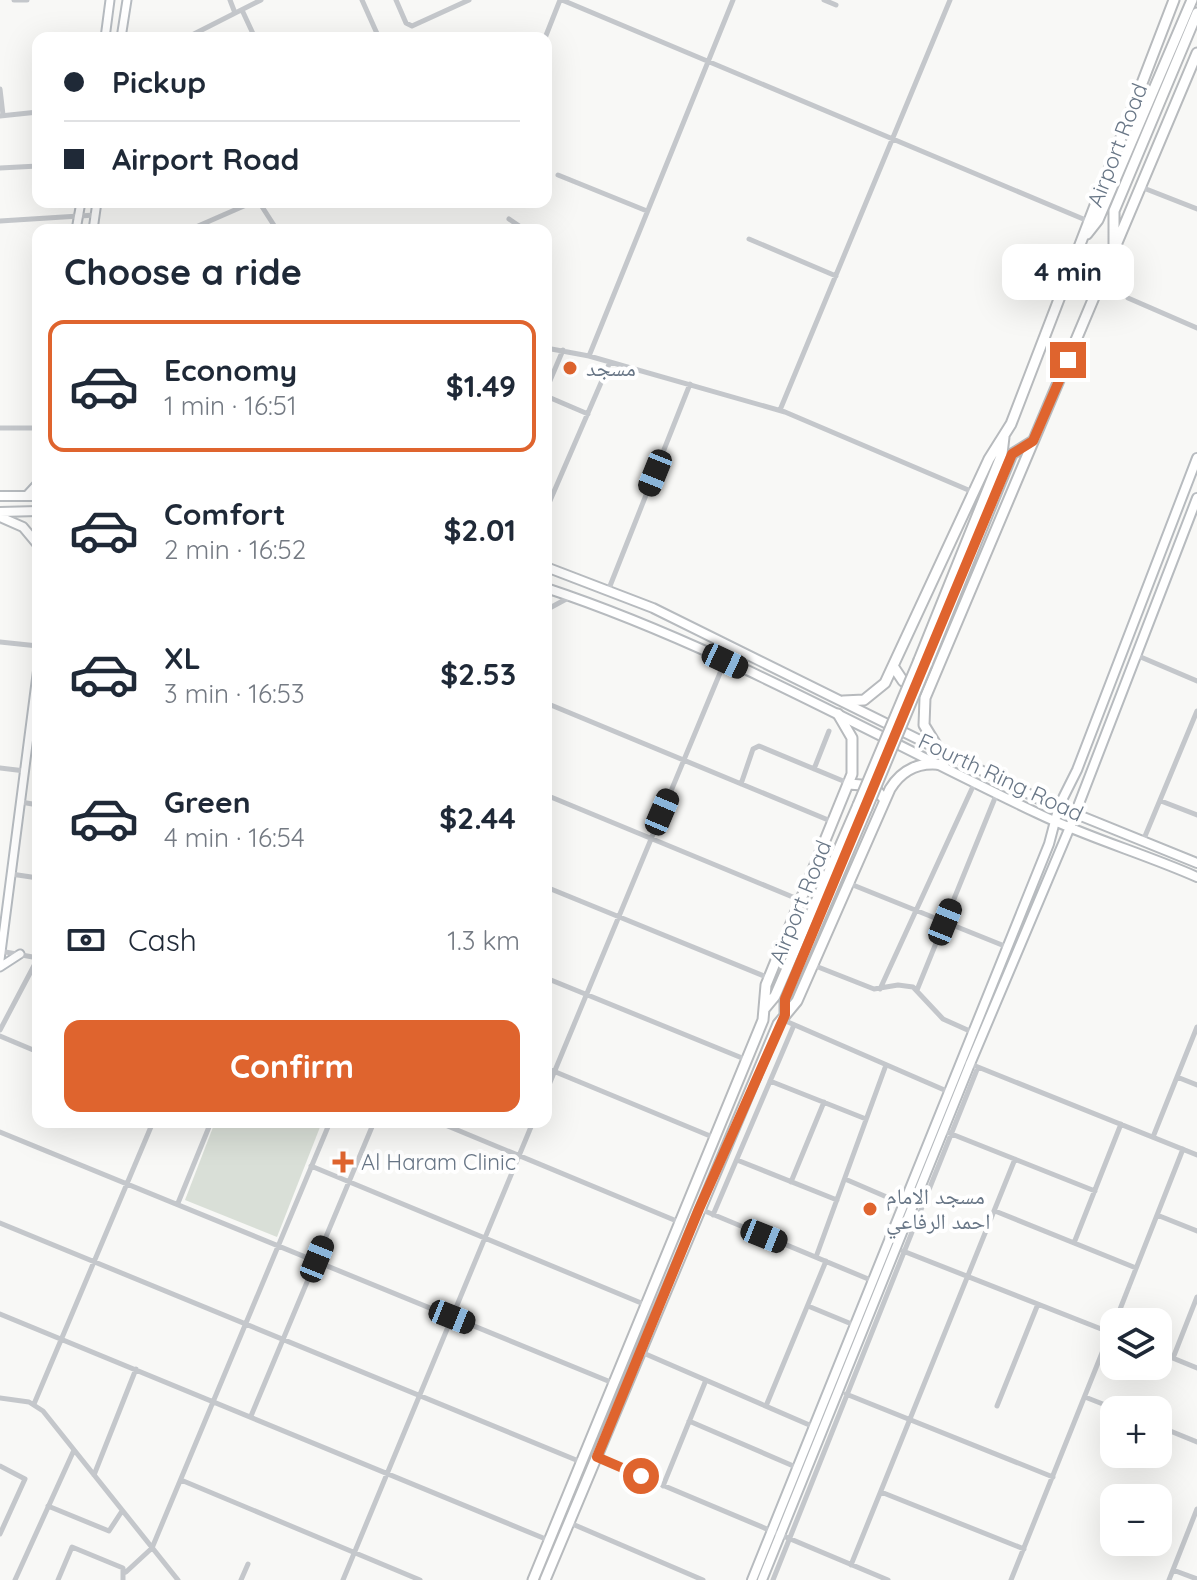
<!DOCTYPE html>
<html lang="en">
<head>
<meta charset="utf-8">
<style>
  :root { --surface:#fff; --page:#f6f6f7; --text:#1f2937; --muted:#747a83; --line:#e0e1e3; --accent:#df642e }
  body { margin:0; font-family:Quicksand,"Noto Naskh Arabic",sans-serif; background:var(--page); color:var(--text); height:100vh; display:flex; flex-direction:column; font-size:30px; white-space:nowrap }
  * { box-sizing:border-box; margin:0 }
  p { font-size:26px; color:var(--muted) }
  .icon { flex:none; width:44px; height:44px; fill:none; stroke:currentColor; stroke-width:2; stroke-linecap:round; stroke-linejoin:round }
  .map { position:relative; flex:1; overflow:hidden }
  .details { position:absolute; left:32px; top:224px; width:520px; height:904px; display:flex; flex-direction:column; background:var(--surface); border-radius:16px; box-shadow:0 8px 32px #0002 }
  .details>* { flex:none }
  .banner { position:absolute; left:32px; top:32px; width:520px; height:176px; border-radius:16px; box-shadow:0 8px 32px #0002; display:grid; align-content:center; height:176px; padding:0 32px; background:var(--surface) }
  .tools { position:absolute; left:1100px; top:1308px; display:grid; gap:16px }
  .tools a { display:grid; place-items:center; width:72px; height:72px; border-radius:16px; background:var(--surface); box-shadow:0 8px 32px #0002; font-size:40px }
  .end { position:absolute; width:36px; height:36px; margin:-18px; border:10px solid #df642e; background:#fff; box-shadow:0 0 0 4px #fff }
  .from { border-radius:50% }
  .bubble { position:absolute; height:56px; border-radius:16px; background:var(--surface); box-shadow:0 8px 32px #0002; font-size:26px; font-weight:700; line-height:56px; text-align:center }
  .car { position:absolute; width:24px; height:48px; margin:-24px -12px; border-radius:10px; box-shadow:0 0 6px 2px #0007; background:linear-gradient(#222 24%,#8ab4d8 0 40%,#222 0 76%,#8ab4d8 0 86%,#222 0) }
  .banner b { display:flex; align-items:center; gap:28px; height:76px; font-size:30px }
  .banner b+b { border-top:2px solid var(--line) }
  .banner i { width:20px; height:20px; background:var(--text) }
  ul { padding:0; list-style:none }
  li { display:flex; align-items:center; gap:24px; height:132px; margin:0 16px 12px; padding:0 16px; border:4px solid transparent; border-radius:16px }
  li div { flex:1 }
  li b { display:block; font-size:30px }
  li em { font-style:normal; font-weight:700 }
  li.current { border-color:var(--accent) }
  li>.icon { width:72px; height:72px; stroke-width:1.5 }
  h2 { padding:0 32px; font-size:36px; line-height:96px }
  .pay { display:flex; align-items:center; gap:20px; height:88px; padding:0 32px; font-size:30px }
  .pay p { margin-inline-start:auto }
  .cta { display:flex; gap:16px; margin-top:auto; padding:16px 32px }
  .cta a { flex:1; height:92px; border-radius:16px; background:var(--accent); color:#fff; font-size:32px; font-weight:700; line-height:92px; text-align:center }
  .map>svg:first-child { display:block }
  .green { fill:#d9dfd7 }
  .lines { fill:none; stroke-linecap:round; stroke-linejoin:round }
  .secondary-casing { stroke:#b6bbc0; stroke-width:11 }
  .primary-casing { stroke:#b7bbbf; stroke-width:12 }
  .trunk-casing { stroke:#b7babd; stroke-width:13 }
  .minor { stroke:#c4c7cb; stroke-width:5 }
  .secondary { stroke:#fff; stroke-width:7 }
  .primary { stroke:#fff; stroke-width:8 }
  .trunk { stroke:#fff; stroke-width:9 }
  .trunk-bridge-casing { stroke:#b7babd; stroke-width:13; stroke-linecap:butt }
  .trunk-bridge { stroke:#fff; stroke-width:9 }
  .route { stroke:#df642e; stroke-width:10 }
  .poi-dot { fill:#df642e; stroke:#fff; stroke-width:3 }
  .labels { text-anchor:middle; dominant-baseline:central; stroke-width:8; stroke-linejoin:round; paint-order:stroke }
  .street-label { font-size:22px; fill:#687686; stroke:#fff }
  .poi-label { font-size:22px; fill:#687686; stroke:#fff; text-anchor:start }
</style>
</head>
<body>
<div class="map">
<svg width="1197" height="1580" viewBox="0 0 1197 1580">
  <rect width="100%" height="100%" fill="#f8f8f6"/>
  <path class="green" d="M 215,1122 L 322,1122 L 277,1237 L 185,1200 Z"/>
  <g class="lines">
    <defs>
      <path id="secondary" d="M 105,38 L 110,0
        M 121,38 L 127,0
        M 76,230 L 81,202
        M 93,230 L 97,202
        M 26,496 L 38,483
        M 0,960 L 38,667
        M 0,967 L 20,954"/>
      <path id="primary" d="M 0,496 L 38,496
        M 0,512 L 38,511
        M 0,517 L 23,527 L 38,545
        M 546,567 L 653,608 L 1039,799 L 1197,863
        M 546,588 C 718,645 876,737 1039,814 C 1089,838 1145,854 1197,877
        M 752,1580 L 1049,844 L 1059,806 L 1077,770 L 1197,458
        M 762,1580 L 970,1064 L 1070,827 L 1197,498"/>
      <path id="trunk" d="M 1087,234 L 1098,220 L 1192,0
        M 1114,251 L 1114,211 L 1197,13
        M 919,660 L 1002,454 L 1004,437
        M 927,664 L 1012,454 L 1033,441
        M 893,666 L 903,681 L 916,687
        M 843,701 L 864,700 L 885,683 L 989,459 L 1011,424 L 1174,0
        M 938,748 L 924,725 L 925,698 L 1197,53
        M 849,784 L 873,786 L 885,800
        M 765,1008 L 775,996 L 858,805
        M 785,1015 L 785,999 L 867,808
        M 533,1580 L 763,1020 L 766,985 L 852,774 L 852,738 L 838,714
        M 545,1580 L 778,1024 L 797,1001 L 890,789 C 902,769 921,761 944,765"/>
    </defs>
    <use href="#secondary" class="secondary-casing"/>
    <use href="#primary" class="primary-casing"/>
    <use href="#trunk" class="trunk-casing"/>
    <path class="minor" d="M 14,0 L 27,0
      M 230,0 L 235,13
      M 362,0 L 379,38
      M 396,0 L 406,23 L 412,26 L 469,0
      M 562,0 L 1088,221
      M 824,0 L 836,5
      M 242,10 L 255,38
      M 186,38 L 261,0
      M 545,38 L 560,0
      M 0,89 L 3,115
      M 0,116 L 38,112
      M 0,168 L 38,166
      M 558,175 L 647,211
      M 1141,187 L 1197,209
      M 259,202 L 277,230
      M 509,219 L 525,230
      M 0,221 L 95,215
      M 189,230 L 253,202
      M 749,239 L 836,276
      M 1128,298 L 1197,328
      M 546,348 L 589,356 L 785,412 L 973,492
      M 589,356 L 733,0
      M 546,390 L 563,350
      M 546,396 L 588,414
      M 780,410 L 950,0
      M 0,428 L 32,428
      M 546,510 L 610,362
      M 608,591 L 690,384
      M 546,610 L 570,597
      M 0,642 L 38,646
      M 1136,655 L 1197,681
      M 546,703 L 833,822
      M 30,729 L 38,731
      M 0,768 L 25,771
      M 814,769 L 829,731
      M 741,784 L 753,749 L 759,746 L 848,783
      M 546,795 L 800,900
      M 1161,801 L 1197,815
      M 21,802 L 38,805
      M 1143,841 L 1197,711
      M 11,874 L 38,878
      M 848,883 L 1007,947
      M 546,887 L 769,978
      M 0,951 L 38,958
      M 813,965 L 874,989 L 898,985 L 913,987 L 943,1019 L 972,1032
      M 546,978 L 747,1060
      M 880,989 L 975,782
      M 917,990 L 997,793
      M 781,1019 L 949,1092
      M 0,1030 L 38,958
      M 0,1036 L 38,1052
      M 968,1063 L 1197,1155
      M 546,1068 L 715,1138
      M 1177,1077 L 1197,1085
      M 770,1081 L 866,1119
      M 546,1092 L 725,661
      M 438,1122 L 679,1222
      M 944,1131 L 1095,1191
      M 0,1132 L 613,1383
      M 1153,1137 L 1197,1027
      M 737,1160 L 837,1200
      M 311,1166 L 646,1305
      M 845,1179 L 903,1204
      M 791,1182 L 824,1102
      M 178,1203 L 211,1122
      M 700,1209 L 873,1281
      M 995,1211 L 1136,1268
      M 713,1215 L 794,1025
      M 1157,1215 L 1197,1231
      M 0,1223 L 581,1462
      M 1074,1243 L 1121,1124
      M 903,1251 L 1114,1334
      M 816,1257 L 886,1065
      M 808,1306 L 854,1325
      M 0,1314 L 548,1540
      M 1115,1322 L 1183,1149
      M 641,1352 L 814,1427
      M 1158,1352 L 1197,1368
      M 1173,1358 L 1197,1297
      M 846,1394 L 1053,1477
      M 1085,1397 L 1118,1410
      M 0,1398 L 29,1402 L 43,1411 L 178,1580
      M 34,1404 L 153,1122
      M 766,1406 L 826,1261
      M 997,1406 L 1038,1304
      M 251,1416 L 374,1122
      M 689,1421 L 798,1468
      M 1158,1426 L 1197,1442
      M 598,1458 L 888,1580
      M 0,1466 L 25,1479 L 0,1534
      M 94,1475 L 136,1369
      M 181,1480 L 420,1580
      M 663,1486 L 706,1380
      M 881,1492 L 1024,1549
      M 48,1506 L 109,1531 L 122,1511
      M 570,1523 L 703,1580
      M 851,1565 L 1015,1159
      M 1173,1570 L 1197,1579
      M 126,1572 L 152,1548 L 330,1122
      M 15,1580 L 74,1450
      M 58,1580 L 72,1547 L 123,1568 L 123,1580
      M 241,1580 L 248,1564
      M 343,1580 L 533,1122
      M 773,1580 L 978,1067
      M 1011,1580 L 1114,1323
      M 1169,1580 L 1197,1509"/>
    <use href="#secondary" class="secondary"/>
    <use href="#primary" class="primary"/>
    <use href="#trunk" class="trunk"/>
    <defs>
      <path id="trunk-bridge" d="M 858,805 L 919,660
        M 867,808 L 927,664"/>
    </defs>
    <use href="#trunk-bridge" class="trunk-bridge-casing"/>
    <use href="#trunk-bridge" class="trunk-bridge"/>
  </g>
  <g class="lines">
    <path class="route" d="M 641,1476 L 597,1457 L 699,1209 L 785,1015 L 785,999 L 1012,454 L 1033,441 L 1068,360"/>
  </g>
  <g class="poi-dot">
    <circle cx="570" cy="368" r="8"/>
    <path d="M339 1150h8v8h8v8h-8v8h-8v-8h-8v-8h8z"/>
    <circle cx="870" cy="1209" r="8"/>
  </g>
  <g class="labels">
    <g class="street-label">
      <text transform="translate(1117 145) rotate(-69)">Airport Road</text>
      <text transform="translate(1001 777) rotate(25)">Fourth Ring Road</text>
      <text transform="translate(800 902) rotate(-68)">Airport Road</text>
    </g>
    <g class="poi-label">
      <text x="586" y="368">مسجد</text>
      <text x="361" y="1162">Al Haram Clinic</text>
      <text x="886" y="1196">مسجد الامام<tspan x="886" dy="25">احمد الرفاعي</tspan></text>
    </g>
  </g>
</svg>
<div class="tools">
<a><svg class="icon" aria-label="layers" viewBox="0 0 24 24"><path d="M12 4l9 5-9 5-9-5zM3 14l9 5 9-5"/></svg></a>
<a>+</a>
<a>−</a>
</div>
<i class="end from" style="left:641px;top:1476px"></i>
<i class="end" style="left:1068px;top:360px"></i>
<div class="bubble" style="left:1002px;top:244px;width:132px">4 min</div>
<i class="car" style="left:655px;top:473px;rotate:202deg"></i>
<i class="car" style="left:725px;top:661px;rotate:115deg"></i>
<i class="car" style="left:662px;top:812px;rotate:23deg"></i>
<i class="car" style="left:945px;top:922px;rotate:22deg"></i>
<i class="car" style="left:764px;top:1236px;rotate:112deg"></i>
<i class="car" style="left:317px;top:1259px;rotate:22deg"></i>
<i class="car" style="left:452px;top:1317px;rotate:112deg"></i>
<div class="banner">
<b><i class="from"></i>Pickup</b>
<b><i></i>Airport Road</b>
</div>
<section class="details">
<h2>Choose a ride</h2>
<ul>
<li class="current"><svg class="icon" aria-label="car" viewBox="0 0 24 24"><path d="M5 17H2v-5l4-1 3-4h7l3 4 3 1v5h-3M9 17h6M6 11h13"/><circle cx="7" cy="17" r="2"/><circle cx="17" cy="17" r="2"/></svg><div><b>Economy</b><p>1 min · 16:51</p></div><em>$1.49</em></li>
<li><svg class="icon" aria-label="car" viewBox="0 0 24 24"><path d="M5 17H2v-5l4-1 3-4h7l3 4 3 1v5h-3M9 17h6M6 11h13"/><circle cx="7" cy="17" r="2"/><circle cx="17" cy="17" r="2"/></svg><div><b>Comfort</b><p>2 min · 16:52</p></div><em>$2.01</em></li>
<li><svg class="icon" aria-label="car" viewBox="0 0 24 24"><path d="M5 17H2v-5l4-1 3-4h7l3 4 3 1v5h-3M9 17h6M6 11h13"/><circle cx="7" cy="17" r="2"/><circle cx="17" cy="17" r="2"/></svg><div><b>XL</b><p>3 min · 16:53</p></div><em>$2.53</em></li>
<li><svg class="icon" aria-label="car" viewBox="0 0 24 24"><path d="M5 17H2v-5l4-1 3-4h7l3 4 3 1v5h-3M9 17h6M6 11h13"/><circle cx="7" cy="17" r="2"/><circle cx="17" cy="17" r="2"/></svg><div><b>Green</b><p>4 min · 16:54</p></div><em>$2.44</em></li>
</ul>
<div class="pay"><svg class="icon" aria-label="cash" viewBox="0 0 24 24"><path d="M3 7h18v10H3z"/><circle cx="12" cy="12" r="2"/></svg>Cash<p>1.3 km</p></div>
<div class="cta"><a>Confirm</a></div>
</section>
</div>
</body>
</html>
